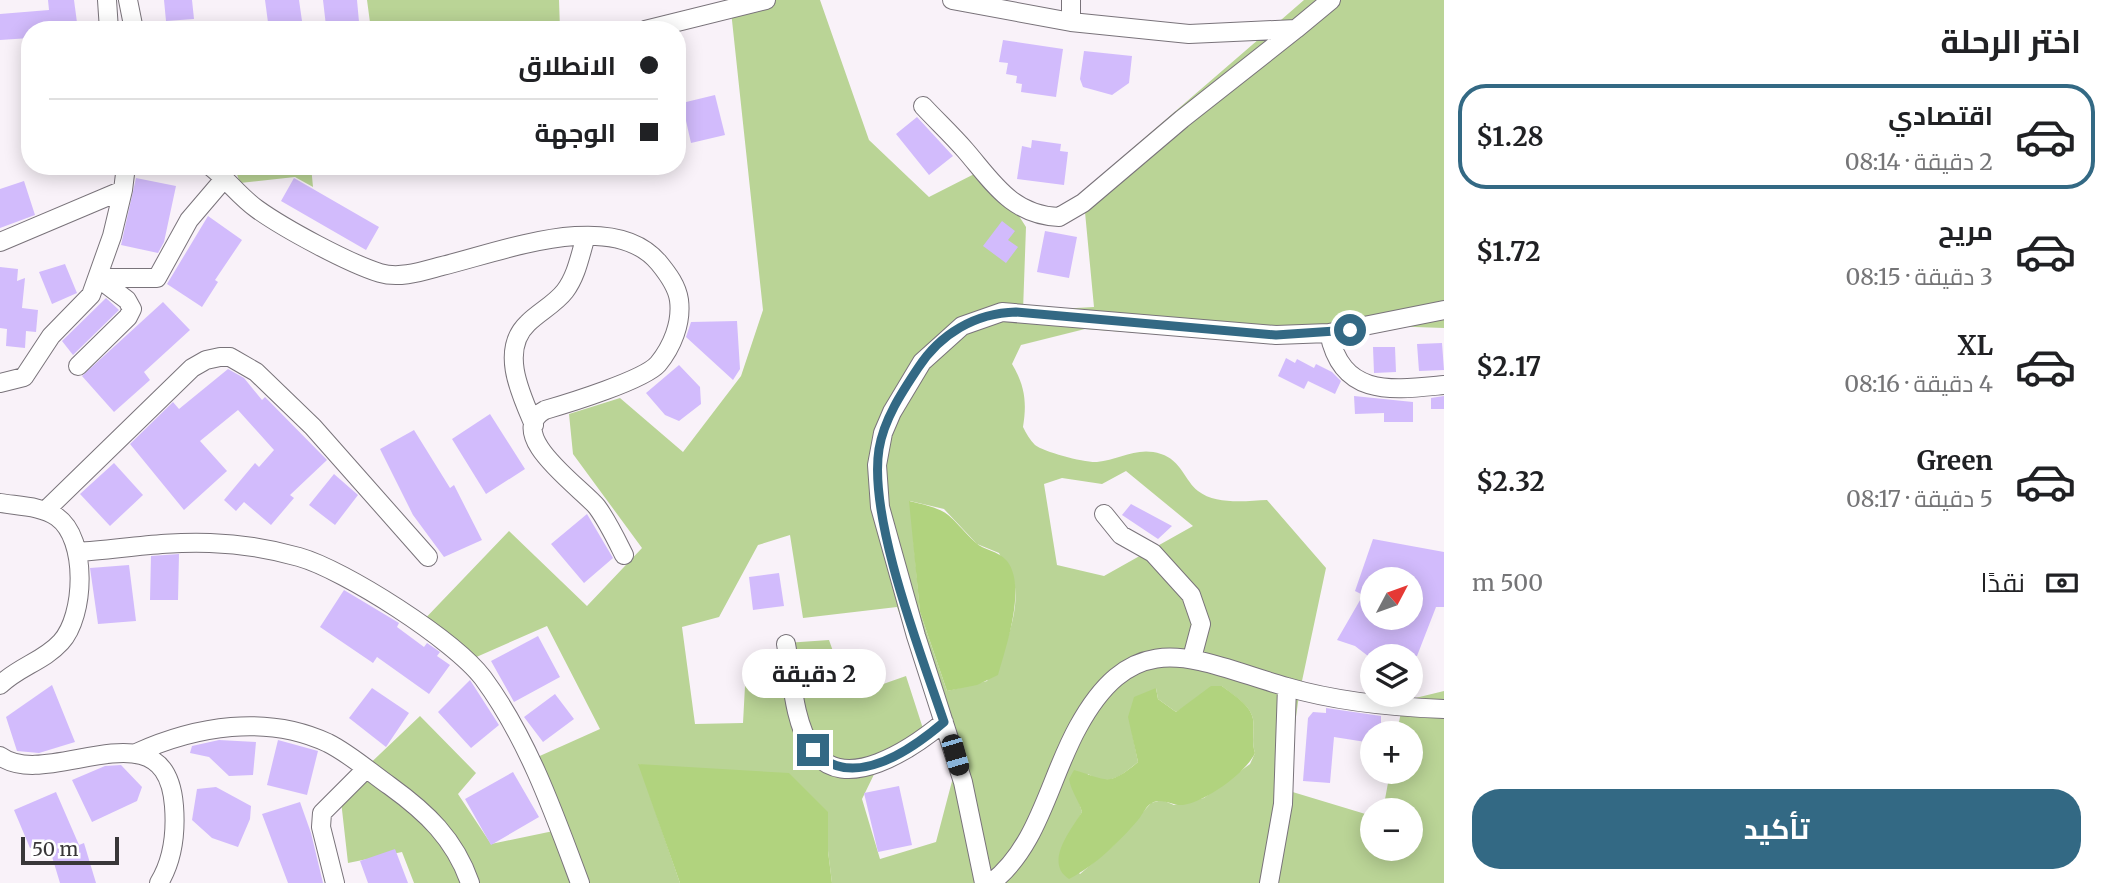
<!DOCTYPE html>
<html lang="ar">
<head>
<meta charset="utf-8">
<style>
  :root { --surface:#fff; --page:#f2f2f2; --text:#202124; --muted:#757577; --line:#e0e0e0; --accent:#336984 }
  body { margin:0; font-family:Merriweather,Cairo,serif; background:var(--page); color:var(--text); direction:rtl; height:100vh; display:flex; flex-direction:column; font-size:26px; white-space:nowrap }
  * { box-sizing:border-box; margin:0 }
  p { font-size:23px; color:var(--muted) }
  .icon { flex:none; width:38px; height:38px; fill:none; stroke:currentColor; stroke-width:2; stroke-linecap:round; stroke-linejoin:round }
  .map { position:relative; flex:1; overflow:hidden; direction:ltr }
  .sheet { display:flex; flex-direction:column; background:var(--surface); width:665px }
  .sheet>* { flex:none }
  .hud { position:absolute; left:21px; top:21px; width:665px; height:154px; border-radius:28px; box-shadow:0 4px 18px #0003; direction:rtl; display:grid; align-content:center; height:154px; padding:0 28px; background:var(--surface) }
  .needle { width:46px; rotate:49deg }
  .buttons { position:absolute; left:1360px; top:567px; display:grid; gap:14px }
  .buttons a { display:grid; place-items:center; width:63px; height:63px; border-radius:50%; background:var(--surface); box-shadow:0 4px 18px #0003; font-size:35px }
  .scale { position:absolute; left:21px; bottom:18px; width:98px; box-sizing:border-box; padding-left:7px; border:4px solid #393739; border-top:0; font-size:19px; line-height:24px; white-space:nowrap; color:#393739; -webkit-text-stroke:5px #fff; paint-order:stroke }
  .end { position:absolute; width:32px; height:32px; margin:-16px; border:9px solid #336984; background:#fff; box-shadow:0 0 0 4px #fff }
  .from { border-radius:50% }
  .bubble { position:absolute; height:49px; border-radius:24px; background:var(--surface); box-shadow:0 4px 18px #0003; font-size:23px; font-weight:700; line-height:49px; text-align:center; direction:rtl }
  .car { position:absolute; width:21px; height:42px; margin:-21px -10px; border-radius:9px; box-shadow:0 0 5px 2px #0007; background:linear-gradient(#222 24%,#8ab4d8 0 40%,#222 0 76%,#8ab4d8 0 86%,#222 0) }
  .hud b { display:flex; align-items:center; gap:24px; height:66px; font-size:26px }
  .hud b+b { border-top:2px solid var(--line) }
  .hud i { width:18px; height:18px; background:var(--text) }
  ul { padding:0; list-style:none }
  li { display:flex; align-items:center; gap:21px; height:105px; margin:0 14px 10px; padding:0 14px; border:4px solid transparent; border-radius:28px }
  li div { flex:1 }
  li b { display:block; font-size:26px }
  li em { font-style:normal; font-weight:700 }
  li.active { border-color:var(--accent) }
  li>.icon { width:63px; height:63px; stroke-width:1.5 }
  h2 { padding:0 28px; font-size:32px; line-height:84px }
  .pay { display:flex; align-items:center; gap:18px; height:77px; padding:0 28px; font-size:26px }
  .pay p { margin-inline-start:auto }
  .cta { display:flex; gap:14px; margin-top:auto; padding:14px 28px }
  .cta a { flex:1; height:80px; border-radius:28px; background:var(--accent); color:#fff; font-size:28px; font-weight:700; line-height:80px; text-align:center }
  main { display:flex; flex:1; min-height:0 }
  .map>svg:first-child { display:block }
  .green { fill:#bad496; fill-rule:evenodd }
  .forest { fill:#b1d37e }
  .building { fill:#d2bbfc; fill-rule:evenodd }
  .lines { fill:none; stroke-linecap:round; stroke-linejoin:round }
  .minor-casing { stroke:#79737a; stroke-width:20 }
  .minor { stroke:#fff; stroke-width:18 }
  .route { stroke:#336984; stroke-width:9 }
</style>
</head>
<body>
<main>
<section class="sheet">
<h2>اختر الرحلة</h2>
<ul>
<li class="active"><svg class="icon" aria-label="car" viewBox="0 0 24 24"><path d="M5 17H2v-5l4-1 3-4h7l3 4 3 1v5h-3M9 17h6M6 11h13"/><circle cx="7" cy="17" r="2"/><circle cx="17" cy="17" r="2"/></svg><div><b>اقتصادي</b><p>2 دقيقة · 08:14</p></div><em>$1.28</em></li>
<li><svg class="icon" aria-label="car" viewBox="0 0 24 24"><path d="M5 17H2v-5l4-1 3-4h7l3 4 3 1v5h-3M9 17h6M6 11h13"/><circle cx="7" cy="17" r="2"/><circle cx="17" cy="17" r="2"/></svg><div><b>مريح</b><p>3 دقيقة · 08:15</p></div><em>$1.72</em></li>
<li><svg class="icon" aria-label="car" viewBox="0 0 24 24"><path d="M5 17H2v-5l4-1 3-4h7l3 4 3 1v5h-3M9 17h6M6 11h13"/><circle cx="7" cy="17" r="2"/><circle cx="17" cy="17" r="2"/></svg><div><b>XL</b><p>4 دقيقة · 08:16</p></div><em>$2.17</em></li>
<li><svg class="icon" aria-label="car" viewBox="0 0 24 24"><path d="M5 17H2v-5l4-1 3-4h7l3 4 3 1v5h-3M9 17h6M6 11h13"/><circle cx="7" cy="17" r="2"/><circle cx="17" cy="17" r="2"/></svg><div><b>Green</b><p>5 دقيقة · 08:17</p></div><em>$2.32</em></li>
</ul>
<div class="pay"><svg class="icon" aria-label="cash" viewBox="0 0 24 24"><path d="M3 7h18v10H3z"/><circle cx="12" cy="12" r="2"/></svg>نقدًا<p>500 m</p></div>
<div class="cta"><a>تأكيد</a></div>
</section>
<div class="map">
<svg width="1444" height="883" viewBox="0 0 1444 883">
  <rect width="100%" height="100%" fill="#f9f2f9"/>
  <path class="green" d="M 367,0 L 559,0 L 560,30 L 371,30 Z
    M 754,0 L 820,0 L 869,140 L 929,197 L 988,167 L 1026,227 L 1023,311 L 1094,307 L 1083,191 L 1304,0 L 1444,0 L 1444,328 L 1385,326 L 1247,341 L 1085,329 L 1021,345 L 1012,364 C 1025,386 1027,402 1023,427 C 1026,433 1030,440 1035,445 C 1044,452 1085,463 1097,462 C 1119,460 1137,446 1161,454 C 1181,460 1185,481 1198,491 C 1216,505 1246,501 1267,500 L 1326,568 L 1299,695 L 1286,790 L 1372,816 L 1372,849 L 1410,849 L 1410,810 L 1383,810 L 1390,772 L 1410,772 L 1410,733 L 1397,733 L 1403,701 L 1444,691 L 1444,883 L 832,883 L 828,851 L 639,764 L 680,883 L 414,883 L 402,852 L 348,863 L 340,792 L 420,716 L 476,773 L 458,794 L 491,844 L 563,829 L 533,759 L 600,729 L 547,626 L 465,662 L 418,626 L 509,531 L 587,606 L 642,548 L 573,454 L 569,414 L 620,398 L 683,452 L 741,376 L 763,310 L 731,11 ZM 1126,471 L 1193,526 L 1104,576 L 1057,565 L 1044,484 L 1062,478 L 1102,484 ZM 910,501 L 944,509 L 977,544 L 999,553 C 1003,562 1012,573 1014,582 C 1021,610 1003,658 987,681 L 947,691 L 920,612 ZM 790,535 L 803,618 L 897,607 L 956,766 L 936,842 L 880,859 L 862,799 L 882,758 L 928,744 L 906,676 L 849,696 L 829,640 L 786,643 L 790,690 L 745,686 L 743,723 L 695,724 L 682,627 L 719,617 L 758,545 ZM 1222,686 C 1231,694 1251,705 1253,719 C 1255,731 1251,740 1255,753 L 1250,764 L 1204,798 L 1174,805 L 1162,800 L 1151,803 L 1114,845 L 1080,874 L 1060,853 L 1082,812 L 1078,799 L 1088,774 C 1109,787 1121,776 1138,762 L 1132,732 L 1156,688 L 1158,699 L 1176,712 C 1196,701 1197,692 1222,686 Z
    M 234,166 L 311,166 L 313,187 L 295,177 L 240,183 Z"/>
  <path class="forest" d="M 909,501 C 953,511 945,513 975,542 C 984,551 998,550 1007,561 C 1027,586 1006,647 998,675 L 977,685 L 947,691 L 920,612 Z
    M 1211,686 L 1222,686 C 1232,694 1251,705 1253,719 C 1255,731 1251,740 1255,753 C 1246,773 1205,802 1183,805 C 1172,806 1162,797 1152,803 C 1146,806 1143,814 1138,820 C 1120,841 1095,866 1069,879 C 1044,863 1070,831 1082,812 C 1078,799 1071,791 1069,779 L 1074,770 C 1108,780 1108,787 1138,762 L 1128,717 L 1134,697 L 1156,688 L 1158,699 L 1176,712 Z
    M 638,764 L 789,773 L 828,812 L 828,851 L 832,883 L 680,883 Z"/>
  <path class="building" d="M 48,0 L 74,0 L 78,30 L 30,30 L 30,38 L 0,40 L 0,14 L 49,10 Z
    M 164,0 L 192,0 L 194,19 L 166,21 Z
    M 265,0 L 299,0 L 303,28 L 269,30 Z
    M 323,0 L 357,0 L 359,22 L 326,26 Z
    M 1003,40 L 1063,49 L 1056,97 L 1021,92 L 1022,84 L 1016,83 L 1017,76 L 1006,74 L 1008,63 L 999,62 Z
    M 1084,51 L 1132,56 L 1129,83 L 1112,95 L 1083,87 L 1080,79 Z
    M 715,95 L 725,135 L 691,143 L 682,103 Z
    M 917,117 L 953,156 L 929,175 L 896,134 Z
    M 1032,140 L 1061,144 L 1060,151 L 1068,152 L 1064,185 L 1017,179 L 1022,146 L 1031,148 Z
    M 136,178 L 176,186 L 164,242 L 158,253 L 121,245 Z
    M 294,178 L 379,227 L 366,250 L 281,201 Z
    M 24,181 L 35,215 L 0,228 L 0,189 Z
    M 208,216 L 242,240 L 215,280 L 218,282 L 202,307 L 167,284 Z
    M 1002,221 L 1015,231 L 1008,240 L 1018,247 L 1006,263 L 983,246 Z
    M 1045,231 L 1077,237 L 1069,278 L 1037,272 Z
    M 65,264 L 77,293 L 52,304 L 39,272 Z
    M 0,267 L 18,269 L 17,281 L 25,278 L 22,308 L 38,310 L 36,332 L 26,331 L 25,348 L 6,346 L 7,329 L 0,328 Z
    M 106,298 L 119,310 L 73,355 L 62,341 Z
    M 163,302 L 190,330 L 144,372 L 150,380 L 114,412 L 82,376 Z
    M 737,321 L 740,369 L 733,380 L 686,337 L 691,322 Z
    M 1442,343 L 1444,370 L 1419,371 L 1417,344 Z
    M 1373,347 L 1395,347 L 1396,372 L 1374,373 Z
    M 1286,358 L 1295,363 L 1297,359 L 1314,368 L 1316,364 L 1332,372 L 1341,381 L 1335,394 L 1308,381 L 1304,389 L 1278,376 Z
    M 679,365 L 700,387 L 701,404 L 679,421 L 665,415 L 646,393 Z
    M 228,369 L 244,378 L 262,400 L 265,397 L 327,460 L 290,495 L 294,498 L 271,525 L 244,502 L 236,511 L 224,500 L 255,463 L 259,467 L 274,450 L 238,410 L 200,441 L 227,471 L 184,510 L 130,444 L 173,402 L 179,409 Z
    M 1354,396 L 1413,402 L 1413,422 L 1384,422 L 1384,413 L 1355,414 Z
    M 1444,396 L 1444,409 L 1431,409 L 1431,398 Z
    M 490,414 L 525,469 L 486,494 L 452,439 Z
    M 414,430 L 450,488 L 454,485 L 482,540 L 444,557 L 413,515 L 380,449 Z
    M 114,463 L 143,495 L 110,526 L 80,494 Z
    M 334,474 L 358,495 L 335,525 L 309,505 Z
    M 1131,504 L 1172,526 L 1158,539 L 1122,515 Z
    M 587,514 L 613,558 L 584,583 L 551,544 Z
    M 1373,539 L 1444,552 L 1444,607 L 1436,607 L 1417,656 L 1368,656 L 1355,646 L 1337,640 L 1363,595 L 1355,591 ZM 1372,579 L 1410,579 L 1410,618 L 1372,618 Z
    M 179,554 L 178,600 L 150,600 L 151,556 Z
    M 129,565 L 136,621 L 98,624 L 90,568 Z
    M 779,573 L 784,606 L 753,610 L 749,577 Z
    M 344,590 L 399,623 L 397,627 L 424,647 L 427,643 L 440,652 L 437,656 L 450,665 L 429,694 L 377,657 L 373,663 L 320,627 Z
    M 538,636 L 560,677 L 514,702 L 491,661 Z
    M 470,680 L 499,725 L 471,748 L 438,712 Z
    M 52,685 L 75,742 L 39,753 L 17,751 L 6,717 Z
    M 372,688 L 409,713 L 386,747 L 349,718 Z
    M 555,694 L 574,719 L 543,742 L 524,717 Z
    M 1326,708 L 1381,716 L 1381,733 L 1372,733 L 1372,743 L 1334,737 L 1330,783 L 1303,781 L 1308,718 L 1313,712 L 1326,713 Z
    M 219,740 L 256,742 L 253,775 L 229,776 L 209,757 L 190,753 L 192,746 Z
    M 278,740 L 318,751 L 307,795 L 267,785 Z
    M 121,765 L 142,787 L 137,801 L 92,822 L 72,780 L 105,766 Z
    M 513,772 L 539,817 L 491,845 L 465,799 Z
    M 899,786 L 912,845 L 878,852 L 864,793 Z
    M 216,787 L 251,806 L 250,819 L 238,847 L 212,838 L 192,820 L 197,789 Z
    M 56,792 L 79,845 L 84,843 L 96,883 L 60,883 L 47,840 L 30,848 L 14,810 Z
    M 300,802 L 311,833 L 323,883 L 288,883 L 262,814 Z
    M 395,849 L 408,883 L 368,883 L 360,861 Z"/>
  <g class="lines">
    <defs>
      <path id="minor" d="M 107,0 L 109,30
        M 128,0 L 134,30
        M 952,0 L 1071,22 L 1189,34 L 1296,29 L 1331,0
        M 1071,22 L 1071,0
        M 645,30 L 766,0
        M 923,106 C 937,121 952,135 965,150 C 992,181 1011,215 1059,217 L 1083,203 L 1182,119 L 1296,29
        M 210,166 C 227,179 240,197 257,209 C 285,229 348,263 380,273 C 400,279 423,271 442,266 C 501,252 613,207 659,263 C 668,274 677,286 679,300 C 682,323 672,347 658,364 C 644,380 569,403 545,410 C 502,434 583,489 597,507 C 608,522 616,539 624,555
        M 0,242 L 123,190 L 126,166
        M 98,278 L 157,278 L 189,220 L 224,179
        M 1329,333 C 1342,398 1392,390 1444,385
        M 78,366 L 128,317 L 132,309 L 127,300 L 98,278
        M 0,383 L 24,377 L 51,336 L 91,295 L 112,236 L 123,190
        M 534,425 C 521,395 499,350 528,323 C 539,312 555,304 565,291 C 577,275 580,255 586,236
        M 0,503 C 18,506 42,506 57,517 C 88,539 85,616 61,642 C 44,661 18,667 0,685
        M 45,511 L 192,368 L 206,360 L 220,357 L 230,357 L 256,372 L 313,427 L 428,557
        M 1104,514 L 1121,535 L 1153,553 L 1191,595 L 1201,624 L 1192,658
        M 78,552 C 121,549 167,541 210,543 C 239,544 271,549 299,557 C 345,570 454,640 483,678 C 528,739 554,813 580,883
        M 786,644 C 792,677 793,720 812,749 C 843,797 914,747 944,722
        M 136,753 C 196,726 266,714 328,743 C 350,754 370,772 390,786 C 426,812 455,839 470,883
        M 0,756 C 48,792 166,700 174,806 C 176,832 173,860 159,883
        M 335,883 L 321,827 L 322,813 L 366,769
        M 984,883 L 963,782 L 916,636 L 880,507 L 877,465 L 883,433 L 892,412 L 922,362 L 962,326 L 1002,312 L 1276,335 L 1329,333 L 1444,310
        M 991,883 C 1039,846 1049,779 1078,727 C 1136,621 1196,661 1287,687 C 1338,702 1391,707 1444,709
        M 1269,883 L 1283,804 L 1287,687"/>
    </defs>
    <use href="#minor" class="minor-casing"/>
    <use href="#minor" class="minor"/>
  </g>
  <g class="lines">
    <path class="route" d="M 813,750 C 851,792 910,751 944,722 C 921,654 868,518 879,449 C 884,419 902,392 918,368 C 940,334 975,313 1016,312 L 1276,335 L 1350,330"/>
  </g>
</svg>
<div class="buttons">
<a><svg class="needle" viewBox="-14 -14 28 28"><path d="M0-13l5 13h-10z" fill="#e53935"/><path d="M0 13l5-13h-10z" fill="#757577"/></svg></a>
<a><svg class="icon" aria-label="layers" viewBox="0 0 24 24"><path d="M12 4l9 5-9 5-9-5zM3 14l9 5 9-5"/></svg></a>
<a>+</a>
<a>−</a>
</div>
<div class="scale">50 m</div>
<i class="end from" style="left:1350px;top:330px"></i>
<i class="end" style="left:813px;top:750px"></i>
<div class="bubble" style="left:742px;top:649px;width:144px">2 دقيقة</div>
<i class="car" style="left:955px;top:755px;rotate:164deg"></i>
<div class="hud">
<b><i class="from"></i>الانطلاق</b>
<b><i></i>الوجهة</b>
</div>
</div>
</main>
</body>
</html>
